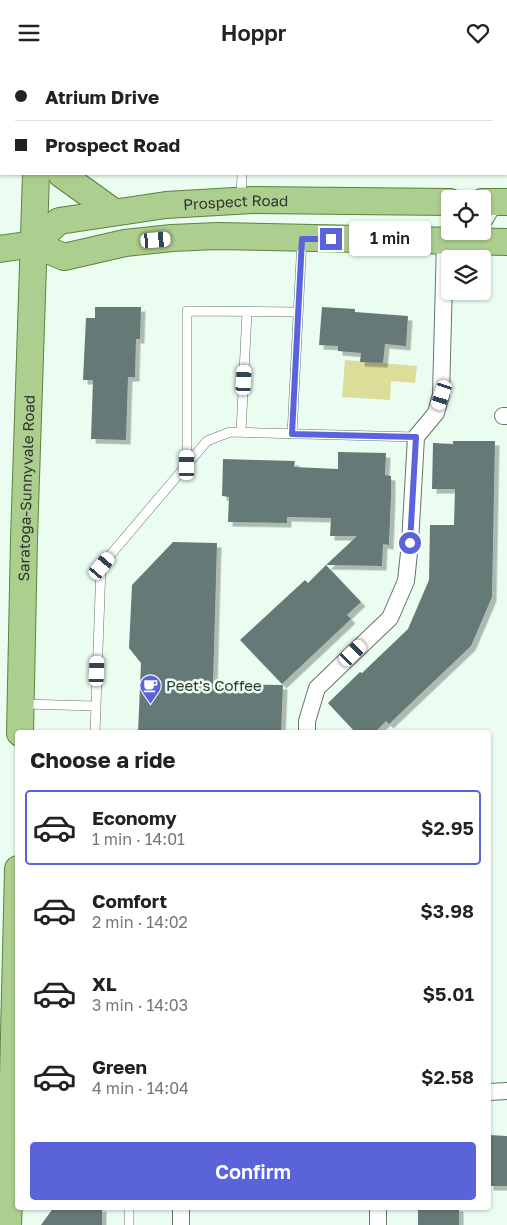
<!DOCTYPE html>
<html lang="en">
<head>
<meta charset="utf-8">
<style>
  :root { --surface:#fff; --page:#f2f2f2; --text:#222; --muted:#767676; --line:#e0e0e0; --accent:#5a63da }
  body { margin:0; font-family:"Golos Text",sans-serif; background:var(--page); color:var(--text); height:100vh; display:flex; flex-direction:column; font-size:19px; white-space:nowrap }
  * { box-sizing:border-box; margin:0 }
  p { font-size:16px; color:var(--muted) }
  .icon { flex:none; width:28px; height:28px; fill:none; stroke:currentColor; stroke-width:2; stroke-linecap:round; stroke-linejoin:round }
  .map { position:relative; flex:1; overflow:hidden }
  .side { position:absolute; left:15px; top:665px; width:476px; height:480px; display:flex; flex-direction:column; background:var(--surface); border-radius:5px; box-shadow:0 1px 4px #0004 }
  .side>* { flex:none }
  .hud { position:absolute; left:0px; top:0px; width:508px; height:110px; box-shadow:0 1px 4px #0004; display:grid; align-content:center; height:110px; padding:0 15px; background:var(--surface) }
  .fabs { position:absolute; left:441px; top:125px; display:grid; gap:10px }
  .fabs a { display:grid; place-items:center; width:50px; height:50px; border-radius:5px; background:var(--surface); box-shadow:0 1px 4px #0004; font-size:25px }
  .end { position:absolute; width:22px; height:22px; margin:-11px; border:6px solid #5a63da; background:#fff; box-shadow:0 0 0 2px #fff }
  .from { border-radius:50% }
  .bubble { position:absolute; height:35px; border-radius:5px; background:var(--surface); box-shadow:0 1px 4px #0004; font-size:16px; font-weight:600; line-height:35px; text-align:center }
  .car { position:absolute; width:15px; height:30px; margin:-15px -8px; border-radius:6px; box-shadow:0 0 4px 1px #0007; background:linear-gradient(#fff 24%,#345 0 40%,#fff 0 76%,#345 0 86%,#fff 0) }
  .hud b { display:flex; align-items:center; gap:18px; height:48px; font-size:19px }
  .hud b+b { border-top:1px solid var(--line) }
  .hud i { width:12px; height:12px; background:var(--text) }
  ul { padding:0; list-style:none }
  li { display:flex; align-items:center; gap:15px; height:75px; margin:0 10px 8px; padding:0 5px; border:2px solid transparent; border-radius:5px }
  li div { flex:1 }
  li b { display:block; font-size:19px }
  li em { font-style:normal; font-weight:600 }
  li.current { border-color:var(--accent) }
  li>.icon { width:45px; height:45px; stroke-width:1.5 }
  h2 { padding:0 15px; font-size:22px; line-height:60px }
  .primary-button { display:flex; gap:10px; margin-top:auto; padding:10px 15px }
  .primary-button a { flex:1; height:58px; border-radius:5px; background:var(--accent); color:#fff; font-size:20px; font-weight:600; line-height:58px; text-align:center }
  header { display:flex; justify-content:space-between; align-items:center; height:65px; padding:0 15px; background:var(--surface); font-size:22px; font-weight:600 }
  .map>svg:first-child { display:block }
  .green { fill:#dcdd99 }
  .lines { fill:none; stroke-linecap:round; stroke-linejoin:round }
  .stream { stroke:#72b5bb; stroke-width:6 }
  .building { fill:#657a76; filter:url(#shadow) }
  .service-casing { stroke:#64756a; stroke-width:10 }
  .minor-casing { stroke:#64756a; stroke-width:18 }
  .primary-casing { stroke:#5c843c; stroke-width:28 }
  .service { stroke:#fff; stroke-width:9 }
  .minor { stroke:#fff; stroke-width:16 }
  .primary { stroke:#acce8e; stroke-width:26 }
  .route { stroke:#5a63da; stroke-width:6 }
  .labels { text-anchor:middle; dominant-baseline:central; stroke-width:5; stroke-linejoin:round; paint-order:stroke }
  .street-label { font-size:15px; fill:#2e3530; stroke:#ebfdf1 }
  .poi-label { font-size:15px; fill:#2e3530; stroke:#ebfdf1; text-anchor:start }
</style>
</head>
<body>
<header><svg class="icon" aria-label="menu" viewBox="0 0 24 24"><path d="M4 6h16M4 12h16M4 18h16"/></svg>Hoppr<svg class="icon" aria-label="heart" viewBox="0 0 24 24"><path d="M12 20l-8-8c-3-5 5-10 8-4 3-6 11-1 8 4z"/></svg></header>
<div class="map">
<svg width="507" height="1160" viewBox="0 0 507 1160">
  <defs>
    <filter id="shadow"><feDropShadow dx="4.5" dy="4.5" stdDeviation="0" flood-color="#0004"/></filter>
  </defs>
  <rect width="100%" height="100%" fill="#ebfdf1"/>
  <path class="green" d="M 345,295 L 417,301 L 415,318 L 391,316 L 390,335 L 342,332 Z"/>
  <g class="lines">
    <path class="stream" d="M 290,1 L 291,0"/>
  </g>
  <path class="building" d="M 95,242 L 141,242 L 140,274 L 136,274 L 135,312 L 128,312 L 126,375 L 91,374 L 93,315 L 83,315 L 86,253 L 95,253 Z
    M 322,242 L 355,244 L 355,247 L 408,251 L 406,281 L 385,279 L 383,298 L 360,297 L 361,288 L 338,286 L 338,281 L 319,280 Z
    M 453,376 L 495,376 L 492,532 L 471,581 L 389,659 L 386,656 L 374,668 L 356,668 L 328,638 L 360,607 L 362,608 L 408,564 L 429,515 L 430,460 L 454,460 L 455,424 L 432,424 L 433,378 L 453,379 Z
    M 338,387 L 386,388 L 385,410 L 391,411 L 391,431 L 389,480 L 383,479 L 382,501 L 326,500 L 357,471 L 330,471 L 331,453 L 287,452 L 287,458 L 228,457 L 229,432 L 222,431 L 223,394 L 295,396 L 294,402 L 338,404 Z
    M 173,477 L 217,478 L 213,619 L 283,620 L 281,668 L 138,668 L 141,598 L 129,583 L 132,520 Z
    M 326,500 L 361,537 L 347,550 L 351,554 L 282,619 L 240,575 L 305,515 L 308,518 Z
    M 489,1070 L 507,1071 L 507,1121 L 489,1121 Z
    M 54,1142 L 102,1142 L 102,1160 L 41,1160 Z
    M 418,1142 L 459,1142 L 459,1160 L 418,1160 Z"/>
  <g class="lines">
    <defs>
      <path id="service" d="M 224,1 L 224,0
        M 241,133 L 242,109
        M 241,367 L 247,247
        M 292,369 L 302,174
        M 187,401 L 187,246 L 298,247
        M 24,639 L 95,641
        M 95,668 L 101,501 L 207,376 L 230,367 L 416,372
        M 129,1160 L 129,1142"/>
      <path id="minor" d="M 482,154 L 485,154 L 495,137
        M 503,351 L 507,351
        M 307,668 L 307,656 L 317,623 L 390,553 L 406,516 L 410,478 L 416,372 L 436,348 L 441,330 L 445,176 L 451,168
        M 489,1027 L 507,1026
        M 181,1142 L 181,1160
        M 378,1160 L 378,1142"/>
      <g id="primary">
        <path d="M 37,1 L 37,0"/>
        <path d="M 61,109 L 114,147"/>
        <path d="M 482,137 L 507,137"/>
        <path id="s1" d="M 34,179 L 59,156 L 166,140 L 252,135 L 450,137"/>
        <path d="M 0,184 L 34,179 L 64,192 L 125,178 L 172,173 L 217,171 L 507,177"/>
        <path id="s2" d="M 20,668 L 24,474 L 36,109"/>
        <path d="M 8,1160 L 12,1052 L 18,804"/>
      </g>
    </defs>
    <use href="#service" class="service-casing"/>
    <use href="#minor" class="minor-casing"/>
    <use href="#primary" class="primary-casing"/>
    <use href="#service" class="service"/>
    <use href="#minor" class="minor"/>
    <use href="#primary" class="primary"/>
  </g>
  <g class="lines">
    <path class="route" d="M 331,174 L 302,174 L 292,369 L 416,372 L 410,478"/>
  </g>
  <defs>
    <symbol id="cafe-pin" viewBox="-11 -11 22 30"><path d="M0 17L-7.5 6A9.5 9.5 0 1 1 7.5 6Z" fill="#5a63da" stroke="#ebfdf1"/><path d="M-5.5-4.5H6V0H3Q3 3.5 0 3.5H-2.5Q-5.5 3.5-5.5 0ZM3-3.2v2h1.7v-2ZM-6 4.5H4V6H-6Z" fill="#fff"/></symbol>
  </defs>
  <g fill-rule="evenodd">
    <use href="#cafe-pin" x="138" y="608" width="25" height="34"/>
  </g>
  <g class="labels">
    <g class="street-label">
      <text stroke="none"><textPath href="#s1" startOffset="212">Prospect Road</textPath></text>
      <text stroke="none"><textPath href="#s2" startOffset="245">Saratoga-Sunnyvale Road</textPath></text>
    </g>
    <g class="poi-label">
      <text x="166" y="620">Peet's Coffee</text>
    </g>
  </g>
</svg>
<div class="fabs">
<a><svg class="icon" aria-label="locate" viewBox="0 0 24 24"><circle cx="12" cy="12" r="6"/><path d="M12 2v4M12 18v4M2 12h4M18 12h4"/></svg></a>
<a><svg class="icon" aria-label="layers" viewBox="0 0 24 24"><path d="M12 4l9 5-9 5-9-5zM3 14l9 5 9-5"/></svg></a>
</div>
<i class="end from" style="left:410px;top:478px"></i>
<i class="end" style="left:331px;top:174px"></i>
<div class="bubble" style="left:349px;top:156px;width:82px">1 min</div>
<i class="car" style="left:156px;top:175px;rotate:85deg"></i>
<i class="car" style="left:244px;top:315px;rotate:3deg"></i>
<i class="car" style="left:442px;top:330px;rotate:198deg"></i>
<i class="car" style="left:187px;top:400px;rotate:0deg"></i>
<i class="car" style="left:102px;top:501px;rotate:40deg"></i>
<i class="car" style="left:353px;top:588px;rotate:46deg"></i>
<i class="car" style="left:97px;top:606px;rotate:2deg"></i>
<div class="hud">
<b><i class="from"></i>Atrium Drive</b>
<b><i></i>Prospect Road</b>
</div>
<section class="side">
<h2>Choose a ride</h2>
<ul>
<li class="current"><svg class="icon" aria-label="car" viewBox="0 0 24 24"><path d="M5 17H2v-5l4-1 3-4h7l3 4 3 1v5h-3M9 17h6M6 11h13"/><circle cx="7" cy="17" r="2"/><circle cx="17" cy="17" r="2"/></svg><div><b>Economy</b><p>1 min · 14:01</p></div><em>$2.95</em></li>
<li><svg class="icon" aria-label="car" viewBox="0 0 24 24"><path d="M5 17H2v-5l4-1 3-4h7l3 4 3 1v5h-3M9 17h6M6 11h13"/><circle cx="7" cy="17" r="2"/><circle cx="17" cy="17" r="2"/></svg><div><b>Comfort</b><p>2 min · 14:02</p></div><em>$3.98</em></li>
<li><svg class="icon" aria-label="car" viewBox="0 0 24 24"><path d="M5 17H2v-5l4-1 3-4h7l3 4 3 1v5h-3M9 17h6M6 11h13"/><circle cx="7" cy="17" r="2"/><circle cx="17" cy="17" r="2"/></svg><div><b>XL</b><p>3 min · 14:03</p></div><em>$5.01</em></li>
<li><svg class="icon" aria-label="car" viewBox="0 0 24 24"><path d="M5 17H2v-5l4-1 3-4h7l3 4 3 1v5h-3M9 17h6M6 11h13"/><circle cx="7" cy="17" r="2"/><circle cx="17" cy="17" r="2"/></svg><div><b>Green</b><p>4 min · 14:04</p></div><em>$2.58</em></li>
</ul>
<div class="primary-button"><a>Confirm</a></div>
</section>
</div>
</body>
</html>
